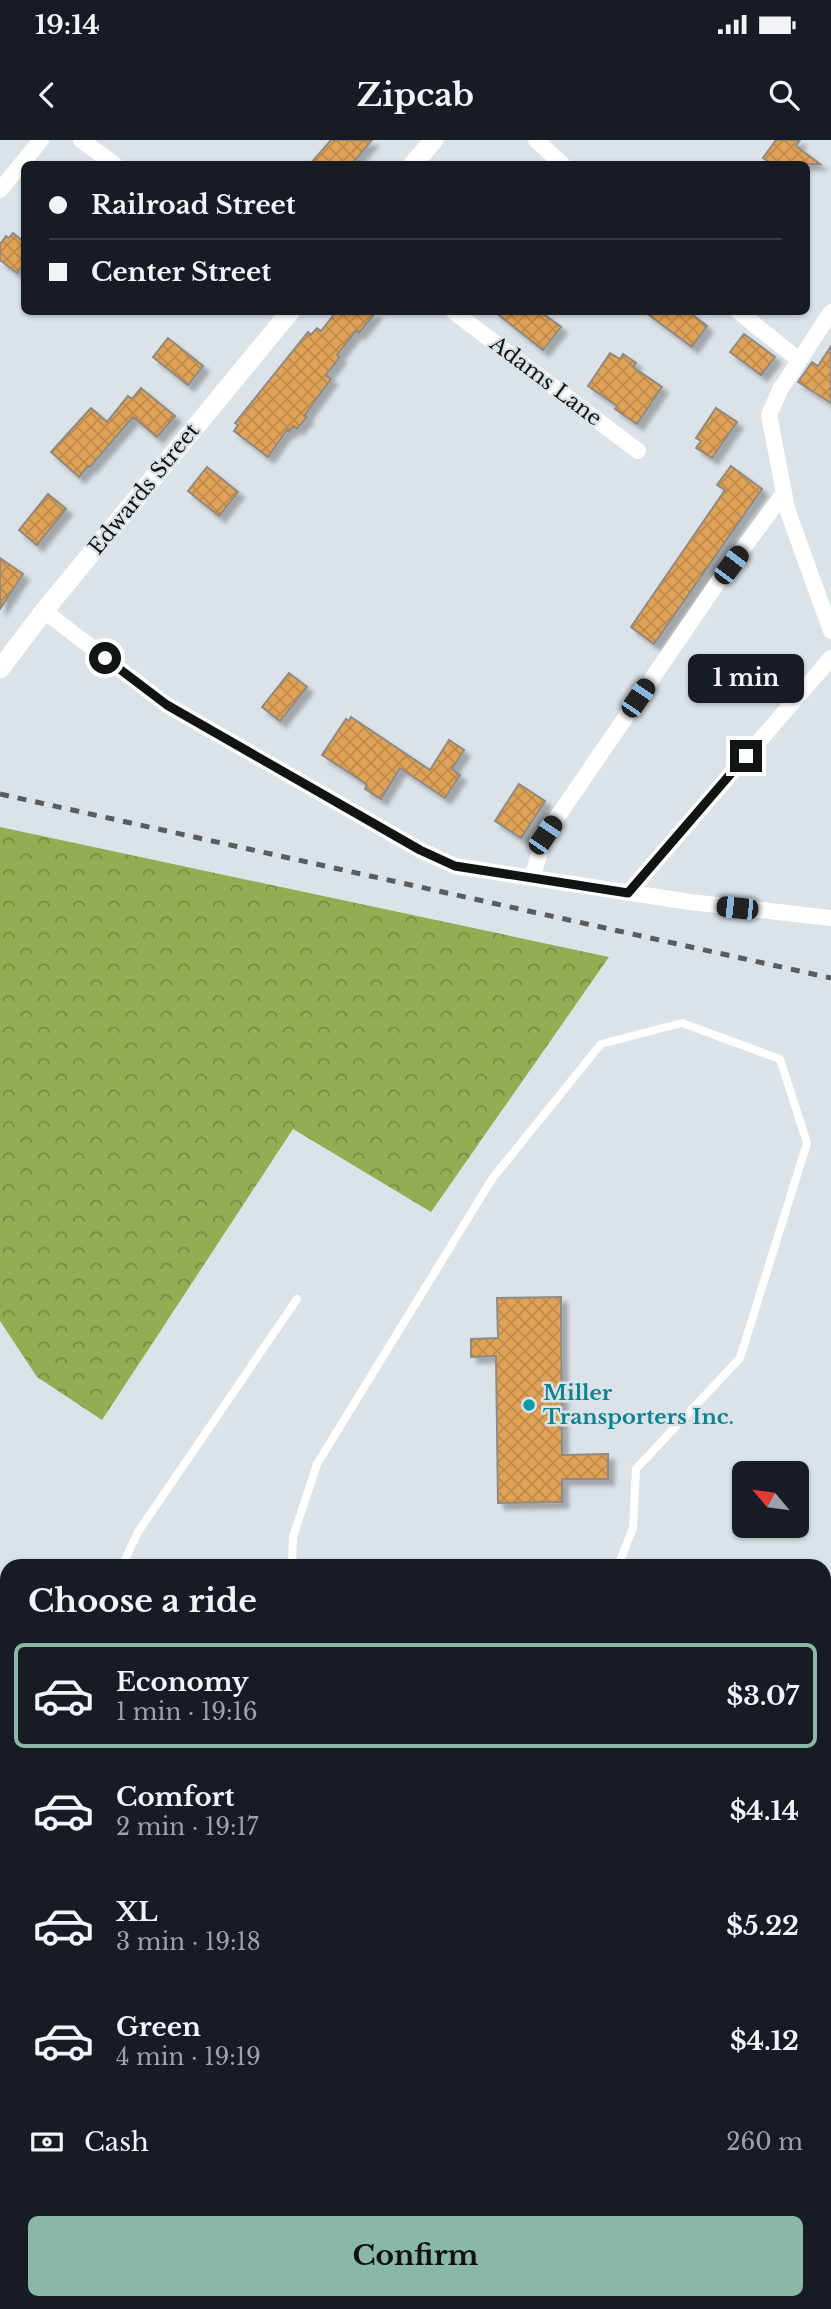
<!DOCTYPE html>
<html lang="en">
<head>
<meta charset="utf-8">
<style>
  :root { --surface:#171b24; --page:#242831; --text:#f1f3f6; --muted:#9ea1a6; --line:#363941; --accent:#8ab8a7 }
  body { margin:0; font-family:"Libre Baskerville",serif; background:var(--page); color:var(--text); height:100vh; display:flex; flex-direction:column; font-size:26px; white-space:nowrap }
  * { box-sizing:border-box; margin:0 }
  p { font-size:23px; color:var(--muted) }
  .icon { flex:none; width:38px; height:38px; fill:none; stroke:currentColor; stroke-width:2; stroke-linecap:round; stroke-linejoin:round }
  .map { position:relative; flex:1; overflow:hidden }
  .sheet { position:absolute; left:0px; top:1419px; width:831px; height:751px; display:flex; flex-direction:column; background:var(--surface); border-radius:21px 21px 0 0; box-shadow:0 2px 5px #0004 }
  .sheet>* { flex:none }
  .guide { position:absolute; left:21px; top:21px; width:789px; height:154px; border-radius:10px; box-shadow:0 2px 5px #0004; display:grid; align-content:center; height:154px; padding:0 28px; background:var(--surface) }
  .needle { width:46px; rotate:299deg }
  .controls { position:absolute; left:732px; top:1321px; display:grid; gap:14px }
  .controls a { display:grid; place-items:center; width:77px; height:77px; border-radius:10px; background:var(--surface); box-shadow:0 2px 5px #0004; font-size:35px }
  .end { position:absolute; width:32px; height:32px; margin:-16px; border:9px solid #111415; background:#fff; box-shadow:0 0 0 4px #fff }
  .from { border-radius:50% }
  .bubble { position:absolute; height:49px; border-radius:10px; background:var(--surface); box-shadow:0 2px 5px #0004; font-size:23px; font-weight:800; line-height:49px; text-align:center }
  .car { position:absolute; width:21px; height:42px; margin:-21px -10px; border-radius:9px; box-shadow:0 0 5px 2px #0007; background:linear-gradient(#222 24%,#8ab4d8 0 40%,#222 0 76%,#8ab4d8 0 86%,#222 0) }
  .guide b { display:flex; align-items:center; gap:24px; height:66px; font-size:26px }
  .guide b+b { border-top:2px solid var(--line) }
  .guide i { width:18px; height:18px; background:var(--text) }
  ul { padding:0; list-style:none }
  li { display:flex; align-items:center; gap:21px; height:105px; margin:0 14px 10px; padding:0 14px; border:4px solid transparent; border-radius:10px }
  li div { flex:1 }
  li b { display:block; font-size:26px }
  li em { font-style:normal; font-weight:800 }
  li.current { border-color:var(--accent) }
  li>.icon { width:63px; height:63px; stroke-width:1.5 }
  h2 { padding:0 28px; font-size:32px; line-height:84px }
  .pay { display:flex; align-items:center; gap:18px; height:77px; padding:0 28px; font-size:26px }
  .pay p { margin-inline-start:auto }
  .primary-button { display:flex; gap:14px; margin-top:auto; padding:14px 28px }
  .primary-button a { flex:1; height:80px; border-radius:10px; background:var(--accent); color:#111; font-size:28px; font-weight:800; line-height:80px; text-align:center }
  .status { display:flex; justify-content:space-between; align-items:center; height:49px; padding:0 35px; background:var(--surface); direction:ltr }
  .status svg { height:19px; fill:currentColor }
  header { display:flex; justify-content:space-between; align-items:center; height:91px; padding:0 28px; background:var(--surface); font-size:32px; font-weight:800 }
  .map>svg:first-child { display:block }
  .forest { fill:url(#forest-crowns) }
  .building { fill:url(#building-cross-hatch); stroke:#8f8a84; stroke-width:2; filter:url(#shadow) }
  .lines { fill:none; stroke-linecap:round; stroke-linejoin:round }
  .service { stroke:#fff; stroke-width:8 }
  .minor { stroke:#fff; stroke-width:16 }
  .tertiary { stroke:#fff; stroke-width:19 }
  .primary { stroke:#fff; stroke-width:26 }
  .rail { stroke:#595d60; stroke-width:5; stroke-dasharray:9 9; stroke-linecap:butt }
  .route { stroke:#111415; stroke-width:9 }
  .culture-dot { fill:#0f9aa8; stroke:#dce3e8; stroke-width:2.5 }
  .labels { text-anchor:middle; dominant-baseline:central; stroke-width:5; stroke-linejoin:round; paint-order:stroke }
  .street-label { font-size:21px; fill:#111415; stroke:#dce3e8 }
  .culture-label { font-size:21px; font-weight:bold; fill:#0d838f; stroke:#dce3e8; text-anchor:start }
</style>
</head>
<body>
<div class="status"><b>19:14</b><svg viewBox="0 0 49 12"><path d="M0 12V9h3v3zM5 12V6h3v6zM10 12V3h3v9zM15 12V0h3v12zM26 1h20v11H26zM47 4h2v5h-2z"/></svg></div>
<header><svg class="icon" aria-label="back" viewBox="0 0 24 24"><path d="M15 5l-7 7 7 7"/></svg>Zipcab<svg class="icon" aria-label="search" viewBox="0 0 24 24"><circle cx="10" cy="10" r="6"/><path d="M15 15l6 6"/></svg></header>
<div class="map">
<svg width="831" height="2169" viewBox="0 0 831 2169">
  <defs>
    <pattern id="forest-crowns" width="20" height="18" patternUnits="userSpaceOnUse" patternTransform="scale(1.75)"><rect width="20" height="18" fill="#95ac53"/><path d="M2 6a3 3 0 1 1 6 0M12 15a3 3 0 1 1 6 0" fill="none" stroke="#788b44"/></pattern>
    <pattern id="building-cross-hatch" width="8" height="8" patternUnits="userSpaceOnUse" patternTransform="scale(1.75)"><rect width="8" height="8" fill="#e0a257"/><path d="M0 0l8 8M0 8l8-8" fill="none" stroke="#bf8b4b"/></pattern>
    <filter id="shadow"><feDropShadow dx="6" dy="6" stdDeviation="2" flood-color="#0004"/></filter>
  </defs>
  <rect width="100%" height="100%" fill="#dce3e8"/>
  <path class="forest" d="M 0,687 L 609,817 L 431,1072 L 293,989 L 102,1280 L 37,1237 L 0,1181 Z"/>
  <path class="building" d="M 331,0 L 372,0 L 352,24 L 310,24 Z
    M 776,0 L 800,0 L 796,6 L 820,24 L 772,24 L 763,18 Z
    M 13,93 L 24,102 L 24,123 L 17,133 L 0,120 L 0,104 L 6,96 L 9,98 Z
    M 336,172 L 376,172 L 359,193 L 356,191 L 337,215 L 340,217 L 326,235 L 331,239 L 305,275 L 307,277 L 297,289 L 293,286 L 289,292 L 287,290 L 268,317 L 234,291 L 238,285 L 235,283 L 308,192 L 311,195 L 317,188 L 321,191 Z
    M 495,172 L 541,172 L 561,187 L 543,210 Z
    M 645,172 L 689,172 L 707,186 L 692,207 Z
    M 744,194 L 775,217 L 761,235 L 730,212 Z
    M 168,198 L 203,226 L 188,245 L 153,217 Z
    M 831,206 L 831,263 L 798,242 L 812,222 L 818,226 Z
    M 610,213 L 620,219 L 623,214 L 636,223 L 633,227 L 662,247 L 637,284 L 615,269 L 617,266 L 588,246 Z
    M 141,248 L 175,276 L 157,297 L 133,277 L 90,327 L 88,326 L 79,337 L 51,312 L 91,268 L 107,282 L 128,256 L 132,259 Z
    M 716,268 L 737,282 L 712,318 L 696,308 L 701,301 L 696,298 Z
    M 731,326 L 762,349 L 654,504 L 631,487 L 725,350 L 717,345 Z
    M 207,327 L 238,352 L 219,376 L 188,351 Z
    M 48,354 L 66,369 L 37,405 L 19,390 Z
    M 0,418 L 23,434 L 0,469 Z
    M 289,533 L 307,547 L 280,581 L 262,567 Z
    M 351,577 L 430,630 L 449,600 L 464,610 L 452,629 L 460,635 L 445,658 L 400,628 L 381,659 L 365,649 L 367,645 L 359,639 L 322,615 L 346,579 L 349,581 Z
    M 519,644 L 545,661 L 521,698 L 495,681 Z
    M 561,1157 L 562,1315 L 608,1314 L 608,1339 L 562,1339 L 562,1362 L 498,1363 L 496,1216 L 471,1217 L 471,1199 L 498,1198 L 497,1158 Z"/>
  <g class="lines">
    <path class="service" d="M 122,1426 L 138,1392 L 297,1159
      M 292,1426 L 293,1397 L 317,1324 L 492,1039 L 601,904 L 682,883 L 780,919 L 807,1003 L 740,1218 L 636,1329 L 633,1388 L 618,1426"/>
    <path class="minor" d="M 81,0 L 114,24
      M 536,0 L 562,24
      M 0,50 L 41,0
      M 454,172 L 638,311
      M 739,172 L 799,220
      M 784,353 L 787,369 L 831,491
      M 44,471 L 167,565 L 420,710 L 455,726 L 690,762 L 831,778
      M 532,738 L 545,695 L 716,445 L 784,353 L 769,275 L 780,250 L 831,172
      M 628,753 L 831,518
      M 0,1637 L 7,1625
      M 0,1754 L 7,1758
      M 824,1871 L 831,1884
      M 0,2110 L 7,2114
      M 626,2169 L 627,2163"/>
    <path class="tertiary" d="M 413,24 L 434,0
      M 0,529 L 44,471 L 290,172
      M 282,2169 L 286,2163"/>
    <path class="primary" d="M 824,1474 L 831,1474
      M 0,1484 L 7,1484"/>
    <path class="rail" d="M 0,654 L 831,838"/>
  </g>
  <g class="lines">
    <path class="route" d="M 105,518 L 167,565 L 420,710 L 455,726 L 628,753 L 746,616"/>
  </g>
  <circle class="culture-dot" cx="529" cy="1265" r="7"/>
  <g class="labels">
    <g class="street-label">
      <text transform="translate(546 241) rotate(37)">Adams Lane</text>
      <text transform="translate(144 349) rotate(-51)">Edwards Street</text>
    </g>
    <g class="culture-label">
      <text x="543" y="1253">Miller<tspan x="543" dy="24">Transporters Inc.</tspan></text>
    </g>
  </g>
</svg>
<div class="controls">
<a><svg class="needle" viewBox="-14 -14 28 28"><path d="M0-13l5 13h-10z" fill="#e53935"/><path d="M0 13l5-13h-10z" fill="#9ea1a6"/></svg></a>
</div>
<i class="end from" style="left:105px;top:518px"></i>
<i class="end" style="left:746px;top:616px"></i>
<div class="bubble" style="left:688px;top:514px;width:116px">1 min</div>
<i class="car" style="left:731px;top:425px;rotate:37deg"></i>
<i class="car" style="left:638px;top:558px;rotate:34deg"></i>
<i class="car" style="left:545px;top:695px;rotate:34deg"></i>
<i class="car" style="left:737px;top:768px;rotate:276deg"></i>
<div class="guide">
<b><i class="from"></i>Railroad Street</b>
<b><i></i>Center Street</b>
</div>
<section class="sheet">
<h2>Choose a ride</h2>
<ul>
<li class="current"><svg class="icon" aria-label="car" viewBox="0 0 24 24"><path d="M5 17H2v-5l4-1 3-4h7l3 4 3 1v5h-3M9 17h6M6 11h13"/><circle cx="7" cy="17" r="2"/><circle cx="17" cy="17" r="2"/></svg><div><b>Economy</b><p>1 min · 19:16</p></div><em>$3.07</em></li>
<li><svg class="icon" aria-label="car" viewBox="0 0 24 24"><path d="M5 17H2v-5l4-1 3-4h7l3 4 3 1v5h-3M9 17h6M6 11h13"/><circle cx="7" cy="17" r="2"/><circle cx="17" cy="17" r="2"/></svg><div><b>Comfort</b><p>2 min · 19:17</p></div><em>$4.14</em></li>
<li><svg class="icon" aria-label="car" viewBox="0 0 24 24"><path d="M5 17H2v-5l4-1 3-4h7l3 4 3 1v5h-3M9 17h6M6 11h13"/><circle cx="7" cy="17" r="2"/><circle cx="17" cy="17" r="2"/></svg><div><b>XL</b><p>3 min · 19:18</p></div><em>$5.22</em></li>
<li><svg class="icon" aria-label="car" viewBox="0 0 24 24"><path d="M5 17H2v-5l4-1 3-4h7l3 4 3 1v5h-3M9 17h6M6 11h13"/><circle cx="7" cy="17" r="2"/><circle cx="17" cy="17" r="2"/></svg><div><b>Green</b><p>4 min · 19:19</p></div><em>$4.12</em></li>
</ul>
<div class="pay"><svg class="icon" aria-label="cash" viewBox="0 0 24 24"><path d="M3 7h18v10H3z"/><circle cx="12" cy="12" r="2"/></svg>Cash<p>260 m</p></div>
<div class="primary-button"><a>Confirm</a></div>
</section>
</div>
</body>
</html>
